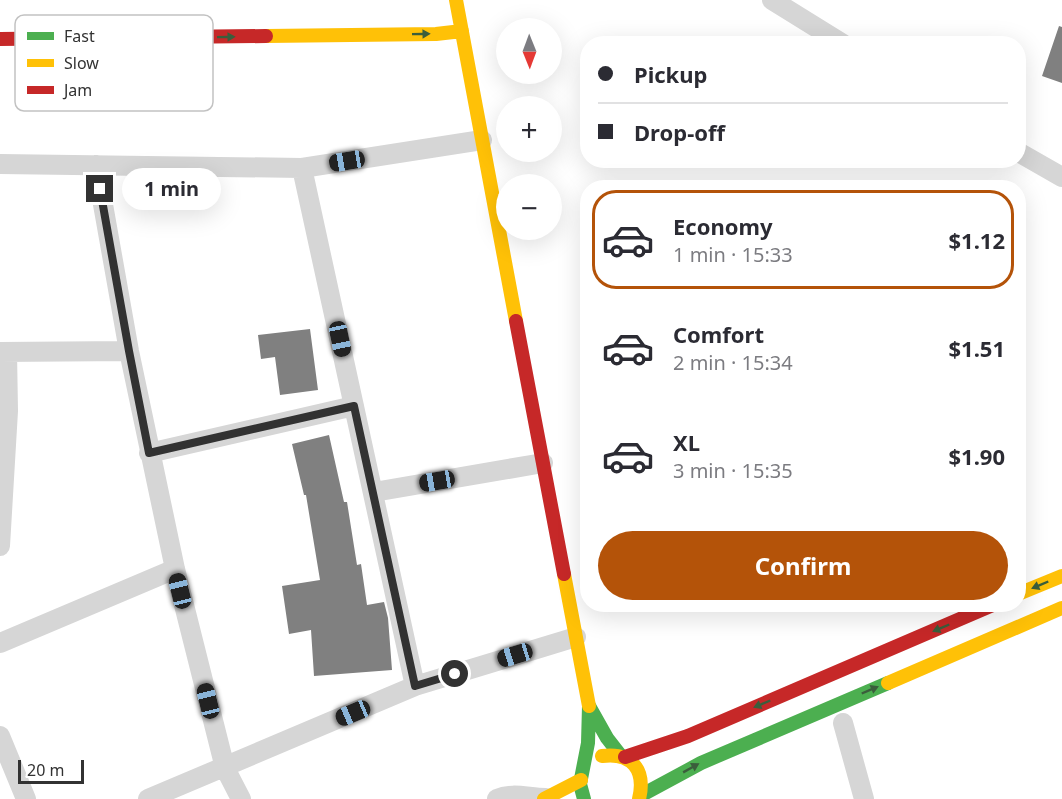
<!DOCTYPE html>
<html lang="en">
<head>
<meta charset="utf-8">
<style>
  :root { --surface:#fff; --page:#f2f2f3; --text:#2b2b33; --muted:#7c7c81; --line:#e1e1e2; --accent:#b45309 }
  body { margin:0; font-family:"Noto Sans",sans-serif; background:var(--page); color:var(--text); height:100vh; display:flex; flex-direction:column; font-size:22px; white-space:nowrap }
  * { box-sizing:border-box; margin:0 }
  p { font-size:20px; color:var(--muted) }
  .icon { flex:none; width:33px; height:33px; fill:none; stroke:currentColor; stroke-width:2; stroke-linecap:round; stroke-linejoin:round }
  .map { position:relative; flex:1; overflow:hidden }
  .details { position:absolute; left:580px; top:180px; width:446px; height:432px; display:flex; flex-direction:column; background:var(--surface); border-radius:24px; box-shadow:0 6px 24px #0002 }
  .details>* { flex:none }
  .banner { position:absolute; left:580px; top:36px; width:446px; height:132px; border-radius:24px; box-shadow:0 6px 24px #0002; display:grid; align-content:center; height:132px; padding:0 18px; background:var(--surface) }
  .needle { width:39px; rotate:179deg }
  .buttons { position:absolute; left:496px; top:18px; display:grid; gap:12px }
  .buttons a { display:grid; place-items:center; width:66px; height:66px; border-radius:50%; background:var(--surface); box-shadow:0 6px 24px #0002; font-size:30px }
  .scale { position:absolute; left:18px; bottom:15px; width:66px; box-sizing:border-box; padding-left:6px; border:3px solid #323232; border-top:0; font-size:16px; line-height:21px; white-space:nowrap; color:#323232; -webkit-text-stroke:4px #fff; paint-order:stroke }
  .end { position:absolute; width:27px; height:27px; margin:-14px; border:8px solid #323232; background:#fff; box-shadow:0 0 0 3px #fff }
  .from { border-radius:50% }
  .bubble { position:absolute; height:42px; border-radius:21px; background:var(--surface); box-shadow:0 6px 24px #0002; font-size:20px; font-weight:700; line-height:42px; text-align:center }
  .car { position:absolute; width:18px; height:36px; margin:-18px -9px; border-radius:8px; box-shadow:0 0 4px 2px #0007; background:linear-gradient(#222 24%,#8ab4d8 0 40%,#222 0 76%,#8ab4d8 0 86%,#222 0) }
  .banner b { display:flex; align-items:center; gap:21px; height:57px; font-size:22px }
  .banner b+b { border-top:2px solid var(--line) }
  .banner i { width:15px; height:15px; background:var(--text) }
  ul { padding:10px 0 0; list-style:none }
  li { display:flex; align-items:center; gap:18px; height:99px; margin:0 12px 9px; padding:0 6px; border:3px solid transparent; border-radius:24px }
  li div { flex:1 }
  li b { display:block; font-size:22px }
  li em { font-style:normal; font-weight:700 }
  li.active { border-color:var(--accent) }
  li>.icon { width:54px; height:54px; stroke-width:1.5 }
  .action { display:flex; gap:12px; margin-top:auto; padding:12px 18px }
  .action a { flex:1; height:69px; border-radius:36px; background:var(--accent); color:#fff; font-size:24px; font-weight:700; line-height:69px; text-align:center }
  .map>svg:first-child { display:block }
  .building { fill:#808080 }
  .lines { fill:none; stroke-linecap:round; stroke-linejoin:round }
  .street { stroke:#d6d6d6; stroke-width:20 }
  .fast { stroke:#4caf50; stroke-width:14 }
  .slow { stroke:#ffc107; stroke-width:14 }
  .jam { stroke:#c62828; stroke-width:14 }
  .oneway { fill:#3b5e3c }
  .route { stroke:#323232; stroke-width:8 }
  .key { fill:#fff; stroke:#c2c2c2; stroke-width:1.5 }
  .key-label { font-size:16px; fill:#323232 }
</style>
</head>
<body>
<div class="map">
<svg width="1062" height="799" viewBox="0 0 1062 799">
  <rect width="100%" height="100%" fill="#fff"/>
  <path class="building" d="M 1059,26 L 1062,27 L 1062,83 L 1042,76 Z
    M 310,329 L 318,390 L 280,395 L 275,357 L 261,359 L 258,335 Z
    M 329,435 L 344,502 L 347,502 L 357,565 L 361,564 L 367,605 L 384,602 L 388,618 L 392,670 L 314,676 L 311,630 L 289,634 L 282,586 L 320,580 L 306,495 L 304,495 L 292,444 Z"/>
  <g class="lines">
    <path class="street" d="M 772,0 L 843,44
      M 1018,152 L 1062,177
      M 0,164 L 302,168 L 482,140
      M 96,165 L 129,351 L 175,569 L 225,768 L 241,799
      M 302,168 L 415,686
      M 0,352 L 129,351
      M 149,453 L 354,406
      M 374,492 L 543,463
      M 0,546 L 8,411 L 7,352
      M 0,643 L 175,569
      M 843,723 L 864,799
      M 0,736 L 26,799
      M 148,799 L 415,686 L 576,637
      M 497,799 C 513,792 528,798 546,798"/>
    <path class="fast" d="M 640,796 L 701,763 L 888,683
      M 584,799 L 580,784 L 588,743 L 589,706 L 607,738 L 621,756"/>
    <path class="slow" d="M 456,0 L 516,321
      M 266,36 L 436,34 L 462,31
      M 564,574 L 589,706
      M 1018,594 L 1062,576
      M 888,683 L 1062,608
      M 602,756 C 632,752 646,770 639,799
      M 544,799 L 581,780"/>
    <path class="jam" d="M 0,39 L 266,36
      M 516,321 L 564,574
      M 625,757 L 688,736 L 995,604"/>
  </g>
  <defs><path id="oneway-solid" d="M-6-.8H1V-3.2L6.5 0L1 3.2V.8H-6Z" transform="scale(1.5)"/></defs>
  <g class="oneway">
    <use href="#oneway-solid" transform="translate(421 34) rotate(-1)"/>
    <use href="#oneway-solid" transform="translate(226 37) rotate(-1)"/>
    <use href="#oneway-solid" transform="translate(1040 585) rotate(157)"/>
    <use href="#oneway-solid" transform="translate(941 628) rotate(157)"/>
    <use href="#oneway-solid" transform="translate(870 690) rotate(-23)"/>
    <use href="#oneway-solid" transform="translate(762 704) rotate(157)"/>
    <use href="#oneway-solid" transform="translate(691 768) rotate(-29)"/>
  </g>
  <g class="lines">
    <path class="route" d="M 100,189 L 129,351 L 149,453 L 354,406 L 415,686 L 455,674"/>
  </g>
  <rect x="15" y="15" width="198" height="96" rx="9" class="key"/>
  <rect x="27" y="32" width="27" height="8" fill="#4caf50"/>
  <rect x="27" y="59" width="27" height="8" fill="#ffc107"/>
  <rect x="27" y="86" width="27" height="8" fill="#c62828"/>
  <g class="key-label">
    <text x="64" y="42">Fast</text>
    <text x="64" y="69">Slow</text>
    <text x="64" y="96">Jam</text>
  </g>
</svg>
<div class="buttons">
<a><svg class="needle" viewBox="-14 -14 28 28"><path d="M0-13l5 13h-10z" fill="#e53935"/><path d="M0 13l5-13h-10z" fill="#7c7c81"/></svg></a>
<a>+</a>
<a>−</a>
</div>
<div class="scale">20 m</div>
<i class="end from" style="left:455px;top:674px"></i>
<i class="end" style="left:100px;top:189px"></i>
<div class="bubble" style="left:122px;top:168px;width:99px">1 min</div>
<i class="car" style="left:347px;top:161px;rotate:261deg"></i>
<i class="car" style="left:340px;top:339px;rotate:168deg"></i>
<i class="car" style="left:437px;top:481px;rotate:260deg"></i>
<i class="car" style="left:180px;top:591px;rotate:346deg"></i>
<i class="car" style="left:515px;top:655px;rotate:253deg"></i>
<i class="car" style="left:208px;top:701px;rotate:346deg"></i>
<i class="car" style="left:353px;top:713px;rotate:247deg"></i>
<div class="banner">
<b><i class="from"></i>Pickup</b>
<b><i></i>Drop-off</b>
</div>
<section class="details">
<ul>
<li class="active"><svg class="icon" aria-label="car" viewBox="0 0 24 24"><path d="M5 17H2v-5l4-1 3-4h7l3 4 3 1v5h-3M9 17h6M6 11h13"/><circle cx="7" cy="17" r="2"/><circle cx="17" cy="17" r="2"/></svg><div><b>Economy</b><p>1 min · 15:33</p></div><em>$1.12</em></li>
<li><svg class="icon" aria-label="car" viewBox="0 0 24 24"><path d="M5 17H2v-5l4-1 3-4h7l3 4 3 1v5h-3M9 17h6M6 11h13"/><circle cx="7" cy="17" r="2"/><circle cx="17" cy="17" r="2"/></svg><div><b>Comfort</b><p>2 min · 15:34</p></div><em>$1.51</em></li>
<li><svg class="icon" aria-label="car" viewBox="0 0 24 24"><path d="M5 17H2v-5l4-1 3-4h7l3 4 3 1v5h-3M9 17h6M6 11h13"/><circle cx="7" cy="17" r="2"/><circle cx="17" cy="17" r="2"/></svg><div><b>XL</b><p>3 min · 15:35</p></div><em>$1.90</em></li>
</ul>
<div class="action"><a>Confirm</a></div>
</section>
</div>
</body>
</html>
